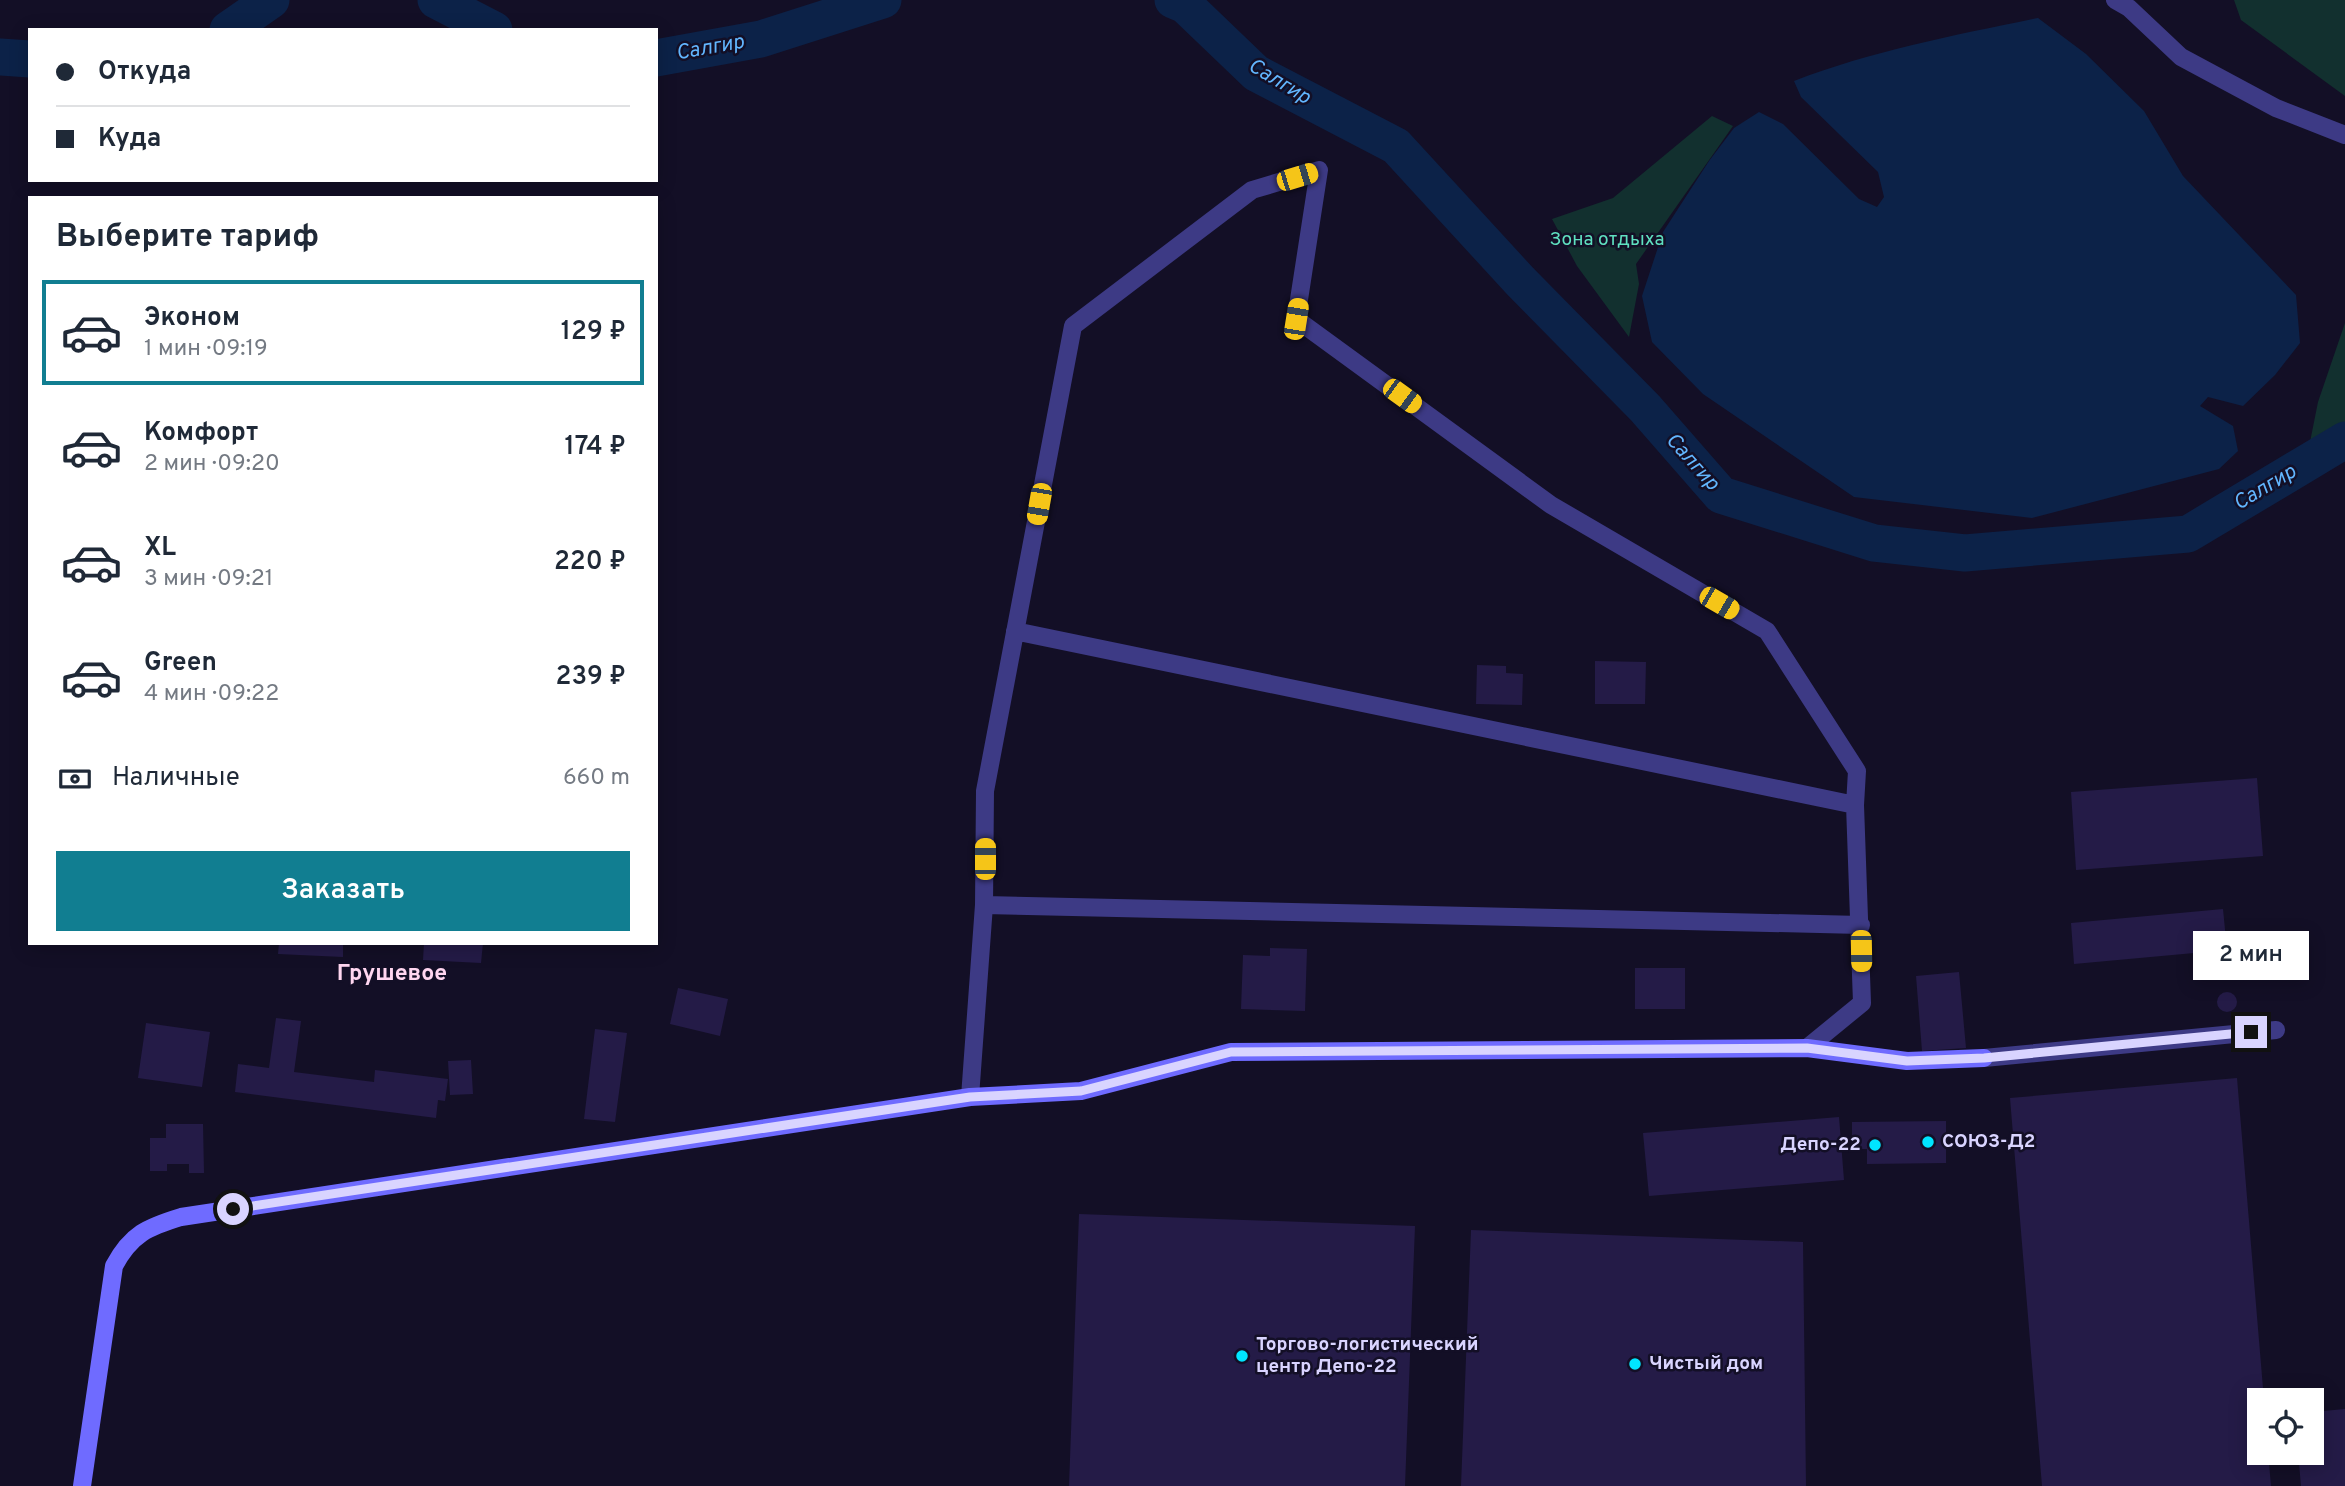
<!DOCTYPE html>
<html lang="ru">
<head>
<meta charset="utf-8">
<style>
  :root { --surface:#fff; --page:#f2f2f3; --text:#1f2937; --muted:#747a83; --line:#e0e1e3; --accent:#117e91 }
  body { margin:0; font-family:Overpass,sans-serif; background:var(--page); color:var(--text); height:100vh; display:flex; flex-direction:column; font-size:26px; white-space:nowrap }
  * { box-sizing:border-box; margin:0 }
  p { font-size:23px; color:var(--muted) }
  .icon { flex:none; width:38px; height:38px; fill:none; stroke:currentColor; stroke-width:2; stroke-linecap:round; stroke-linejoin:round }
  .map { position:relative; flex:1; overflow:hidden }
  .side { position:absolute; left:28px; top:196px; width:630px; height:749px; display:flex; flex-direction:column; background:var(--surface); border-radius:0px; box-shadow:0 4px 18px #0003 }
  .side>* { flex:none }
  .guide { position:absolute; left:28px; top:28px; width:630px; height:154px; border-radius:0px; box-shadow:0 4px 18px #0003; display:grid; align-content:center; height:154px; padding:0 28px; background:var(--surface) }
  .controls { position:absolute; left:2247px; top:1388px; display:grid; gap:14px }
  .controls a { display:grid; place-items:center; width:77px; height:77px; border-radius:0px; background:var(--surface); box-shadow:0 4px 18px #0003; font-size:35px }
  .end { position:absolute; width:32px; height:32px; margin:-16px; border:9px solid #d9d4ff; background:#111; box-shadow:0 0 0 4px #111 }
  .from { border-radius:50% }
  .bubble { position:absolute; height:49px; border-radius:0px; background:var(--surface); box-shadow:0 4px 18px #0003; font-size:23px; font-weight:600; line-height:49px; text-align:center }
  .car { position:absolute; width:21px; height:42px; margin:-21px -10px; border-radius:9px; box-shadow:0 0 5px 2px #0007; background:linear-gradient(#f5c518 24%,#345 0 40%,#f5c518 0 76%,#345 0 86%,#f5c518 0) }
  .guide b { display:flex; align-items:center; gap:24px; height:66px; font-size:26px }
  .guide b+b { border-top:2px solid var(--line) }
  .guide i { width:18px; height:18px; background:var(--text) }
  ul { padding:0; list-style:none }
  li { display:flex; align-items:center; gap:21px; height:105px; margin:0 14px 10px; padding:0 14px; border:4px solid transparent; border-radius:0px }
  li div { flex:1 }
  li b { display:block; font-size:26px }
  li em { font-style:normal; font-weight:600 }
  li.active { border-color:var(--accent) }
  li>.icon { width:63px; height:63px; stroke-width:1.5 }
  h2 { padding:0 28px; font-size:32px; line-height:84px }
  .pay { display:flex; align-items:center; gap:18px; height:77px; padding:0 28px; font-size:26px }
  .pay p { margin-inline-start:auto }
  .primary-button { display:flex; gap:14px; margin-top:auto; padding:14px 28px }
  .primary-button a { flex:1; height:80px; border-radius:0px; background:var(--accent); color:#fff; font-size:28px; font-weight:600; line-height:80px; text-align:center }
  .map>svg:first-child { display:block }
  .green { fill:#12302f }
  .water { fill:#0c2248 }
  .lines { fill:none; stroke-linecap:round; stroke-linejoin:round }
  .river { stroke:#0c2248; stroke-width:37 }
  .building { fill:#241b47 }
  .street { stroke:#3d3a85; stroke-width:18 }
  .secondary { stroke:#6f6bff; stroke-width:18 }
  .route { stroke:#d9d4ff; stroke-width:9 }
  .poi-dot { fill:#00e5ff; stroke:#130f26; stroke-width:2.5 }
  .labels { text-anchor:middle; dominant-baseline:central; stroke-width:5; stroke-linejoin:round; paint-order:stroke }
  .park-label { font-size:19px; fill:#5fe0c0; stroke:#130f26 }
  .poi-label { font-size:19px; font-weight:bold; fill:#d9d4ff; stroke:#130f26; text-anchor:start }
  .water-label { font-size:21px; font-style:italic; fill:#62b6ff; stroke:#130f26 }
  .quarter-label { font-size:23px; font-weight:bold; fill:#ffd6f0; stroke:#130f26 }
</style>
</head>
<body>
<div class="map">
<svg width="2345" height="1486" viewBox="0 0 2345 1486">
  <rect width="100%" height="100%" fill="#130f26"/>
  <path class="green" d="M 2234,0 L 2345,0 L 2345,96 L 2241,20 Z
    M 1712,116 L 1733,126 L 1636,264 L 1639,284 L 1629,337 L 1577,266 L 1552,219 L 1613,198 Z
    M 2345,323 L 2345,429 L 2309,447 L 2318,402 Z"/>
  <path class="water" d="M 2038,18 L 2086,54 L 2144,111 L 2183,176 L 2296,295 L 2300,343 L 2275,375 L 2243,406 L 2208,397 L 2200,406 L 2233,426 L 2238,451 L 2219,469 L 2032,518 L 1854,497 L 1703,394 L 1652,342 L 1642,296 L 1663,232 L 1709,161 L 1734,128 L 1759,112 L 1783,124 L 1859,199 L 1877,207 L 1884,197 L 1878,172 L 1801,97 L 1794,81 C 1872,51 1956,35 2038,18 Z"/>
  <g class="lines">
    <path class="river" d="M 436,0 L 494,30
      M 1173,0 L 1185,5 L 1256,73 L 1396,146 L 1520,281 L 1645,408 L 1721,495 L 1874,543 L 1965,553 L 2188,534 L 2345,440
      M 228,30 L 271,0
      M 0,57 L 30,59
      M 656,58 L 761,39 L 883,0"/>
  </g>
  <path class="building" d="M 1595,661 L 1646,662 L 1645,704 L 1595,704 Z
    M 1477,665 L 1506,666 L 1506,673 L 1523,674 L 1522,705 L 1476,704 Z
    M 2257,778 L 2263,856 L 2076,870 L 2071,792 Z
    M 2223,909 L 2227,950 L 2074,964 L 2071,923 Z
    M 279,943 L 343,943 L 343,957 L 278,954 Z
    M 424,943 L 483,943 L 481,963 L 423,960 Z
    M 1270,948 L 1307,949 L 1305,1011 L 1241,1009 L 1243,955 L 1270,956 Z
    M 1635,968 L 1685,968 L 1685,1009 L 1635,1009 Z
    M 1959,972 L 1966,1048 L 1922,1051 L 1916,976 Z
    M 678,988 L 728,999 L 720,1036 L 670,1024 Z
    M2217 1002a10 10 0 1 1 20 0a10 10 0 1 1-20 0Z
    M 276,1018 L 301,1021 L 294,1072 L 374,1082 L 375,1070 L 448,1079 L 445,1101 L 438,1100 L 436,1118 L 235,1092 L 238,1064 L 269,1068 Z
    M 146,1023 L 210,1032 L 202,1087 L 138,1078 Z
    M 595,1029 L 627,1033 L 615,1122 L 584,1119 Z
    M 471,1060 L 473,1094 L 450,1095 L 448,1061 Z
    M 2237,1078 L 2264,1400 L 2259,1400 L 2259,1452 L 2268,1452 L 2271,1486 L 2042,1486 L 2010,1098 Z
    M 1839,1117 L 1844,1180 L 1649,1196 L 1643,1133 Z
    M 1946,1121 L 1946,1163 L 1867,1164 L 1867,1149 L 1852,1149 L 1852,1122 Z
    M 166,1124 L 203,1124 L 204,1173 L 189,1173 L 189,1164 L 167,1164 L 167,1171 L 150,1171 L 150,1138 L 166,1138 Z
    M 1079,1214 L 1415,1226 L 1405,1486 L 1069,1486 Z
    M 1471,1230 L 1803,1242 L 1806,1486 L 1461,1486 Z
    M 2345,1409 L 2345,1486 L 2301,1486 L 2298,1452 L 2312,1452 L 2312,1412 Z"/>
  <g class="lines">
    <path class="street" d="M 2115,0 L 2129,8 L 2181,57 L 2276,108 L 2345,135
      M 1015,631 L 1855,805
      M 984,905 L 1861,925
      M 1984,1058 L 2276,1030
      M 970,1097 L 984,905 L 985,791 L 1073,326 L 1252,190 L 1319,170 L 1296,319 L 1551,505 L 1767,631 L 1857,771 L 1855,805 L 1862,1003 L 1807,1048"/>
    <path class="secondary" d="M 82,1486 L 114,1266 C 131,1234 148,1227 181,1217 L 970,1097 L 1081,1091 L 1231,1052 L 1807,1048 L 1907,1061 L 1984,1058"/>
  </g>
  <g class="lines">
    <path class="route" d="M 233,1209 L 970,1097 L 1081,1091 L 1231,1052 L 1807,1048 L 1907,1061 L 1984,1058 L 2251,1032"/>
  </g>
  <g class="poi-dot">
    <circle cx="1928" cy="1142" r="7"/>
    <circle cx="1875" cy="1145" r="7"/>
    <circle cx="1242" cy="1356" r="7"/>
    <circle cx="1635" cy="1364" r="7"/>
  </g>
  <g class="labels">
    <g class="park-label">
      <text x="1607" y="240">Зона отдыха</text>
    </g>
    <g class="poi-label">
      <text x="1942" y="1142">СОЮЗ-Д2</text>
      <text x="1861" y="1145" text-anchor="end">Депо-22</text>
      <text x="1256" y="1345">Торгово-логистический<tspan x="1256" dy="22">центр Депо-22</tspan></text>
      <text x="1649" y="1364">Чистый дом</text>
    </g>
    <g class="water-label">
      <text transform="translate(710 48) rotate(-10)">Салгир</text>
      <text transform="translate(1279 82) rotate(31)">Салгир</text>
      <text transform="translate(1692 462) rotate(48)">Салгир</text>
      <text transform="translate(2265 488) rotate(-31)">Салгир</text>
    </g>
    <g class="quarter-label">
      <text x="392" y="974">Грушевое</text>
    </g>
  </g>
</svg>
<div class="controls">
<a><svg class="icon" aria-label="locate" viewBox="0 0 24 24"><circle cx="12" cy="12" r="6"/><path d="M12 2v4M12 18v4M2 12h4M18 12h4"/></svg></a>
</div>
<i class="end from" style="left:233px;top:1209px"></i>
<i class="end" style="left:2251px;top:1032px"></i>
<div class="bubble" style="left:2193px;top:931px;width:116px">2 мин</div>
<i class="car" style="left:1297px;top:177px;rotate:73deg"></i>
<i class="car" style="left:1296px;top:319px;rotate:9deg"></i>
<i class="car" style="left:1402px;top:396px;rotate:126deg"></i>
<i class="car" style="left:1039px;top:504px;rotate:190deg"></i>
<i class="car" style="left:1719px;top:603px;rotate:120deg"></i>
<i class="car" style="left:985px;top:859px;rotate:0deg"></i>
<i class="car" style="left:1861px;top:951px;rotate:179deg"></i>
<div class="guide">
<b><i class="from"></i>Откуда</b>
<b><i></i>Куда</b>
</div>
<section class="side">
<h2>Выберите тариф</h2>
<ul>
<li class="active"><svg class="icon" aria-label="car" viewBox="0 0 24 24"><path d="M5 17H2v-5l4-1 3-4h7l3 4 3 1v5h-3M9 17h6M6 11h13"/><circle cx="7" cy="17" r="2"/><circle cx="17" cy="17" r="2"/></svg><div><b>Эконом</b><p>1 мин · 09:19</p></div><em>129 ₽</em></li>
<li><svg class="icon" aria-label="car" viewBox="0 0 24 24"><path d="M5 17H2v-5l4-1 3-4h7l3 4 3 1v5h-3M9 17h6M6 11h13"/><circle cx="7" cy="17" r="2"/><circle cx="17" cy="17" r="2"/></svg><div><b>Комфорт</b><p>2 мин · 09:20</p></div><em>174 ₽</em></li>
<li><svg class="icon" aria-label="car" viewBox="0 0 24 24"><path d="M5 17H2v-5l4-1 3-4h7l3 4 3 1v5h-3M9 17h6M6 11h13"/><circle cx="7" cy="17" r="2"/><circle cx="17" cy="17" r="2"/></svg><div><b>XL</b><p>3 мин · 09:21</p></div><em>220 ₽</em></li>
<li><svg class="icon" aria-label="car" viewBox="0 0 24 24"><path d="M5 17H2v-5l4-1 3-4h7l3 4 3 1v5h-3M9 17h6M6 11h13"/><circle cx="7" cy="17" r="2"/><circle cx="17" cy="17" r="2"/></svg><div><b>Green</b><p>4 мин · 09:22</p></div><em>239 ₽</em></li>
</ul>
<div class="pay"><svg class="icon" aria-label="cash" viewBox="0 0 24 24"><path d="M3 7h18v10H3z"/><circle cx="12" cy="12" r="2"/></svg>Наличные<p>660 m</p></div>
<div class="primary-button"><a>Заказать</a></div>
</section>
</div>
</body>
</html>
